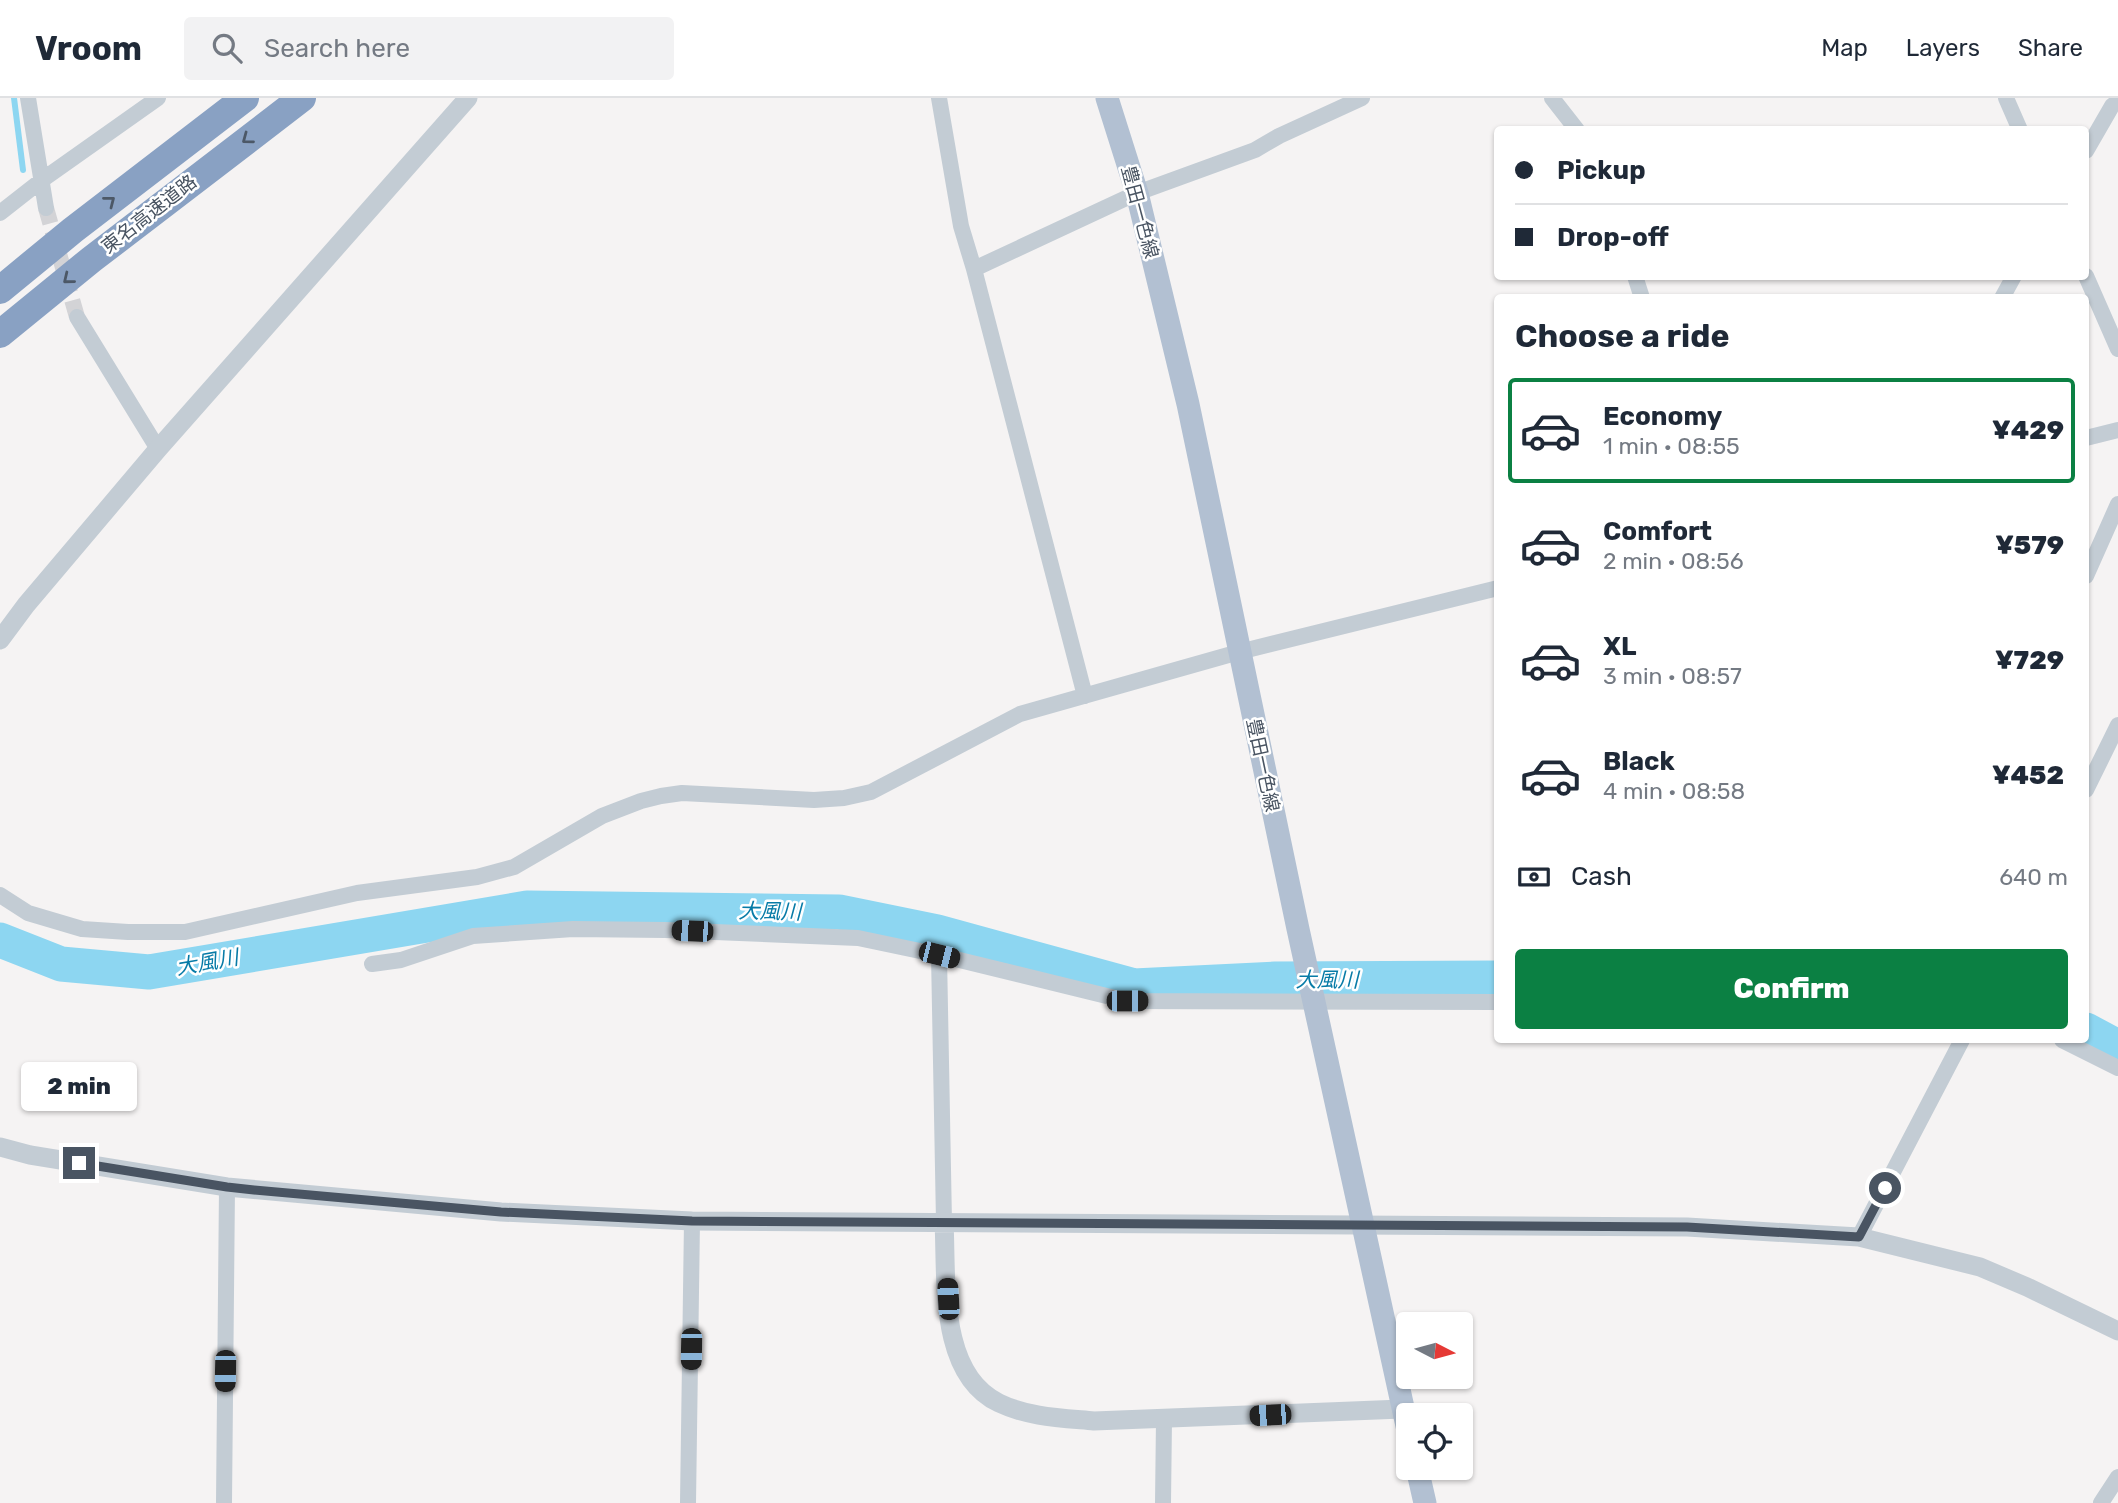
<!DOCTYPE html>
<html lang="en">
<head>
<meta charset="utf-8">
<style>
  :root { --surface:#fff; --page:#f2f2f3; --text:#1f2937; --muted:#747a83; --line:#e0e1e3; --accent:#0b8043 }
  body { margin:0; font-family:Rubik,"Noto Sans JP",sans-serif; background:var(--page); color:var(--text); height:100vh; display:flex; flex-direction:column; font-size:26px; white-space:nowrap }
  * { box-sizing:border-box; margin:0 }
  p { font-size:23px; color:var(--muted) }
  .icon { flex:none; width:38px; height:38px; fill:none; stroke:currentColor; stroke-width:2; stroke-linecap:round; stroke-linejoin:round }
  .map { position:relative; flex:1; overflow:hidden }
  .sheet { position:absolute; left:1494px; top:196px; width:595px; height:749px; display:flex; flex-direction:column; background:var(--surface); border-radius:7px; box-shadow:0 2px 5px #0004 }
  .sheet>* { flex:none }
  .guide { position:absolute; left:1494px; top:28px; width:595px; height:154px; border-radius:7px; box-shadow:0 2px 5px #0004; display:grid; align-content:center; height:154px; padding:0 21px; background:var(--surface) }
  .needle { width:46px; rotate:96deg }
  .tools { position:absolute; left:1396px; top:1214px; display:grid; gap:14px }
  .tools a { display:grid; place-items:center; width:77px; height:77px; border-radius:7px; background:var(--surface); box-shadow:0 2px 5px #0004; font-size:35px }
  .end { position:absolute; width:32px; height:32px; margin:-16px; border:9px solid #495462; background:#fff; box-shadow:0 0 0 4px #fff }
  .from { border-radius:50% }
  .bubble { position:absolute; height:49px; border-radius:7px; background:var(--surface); box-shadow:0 2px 5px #0004; font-size:23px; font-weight:800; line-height:49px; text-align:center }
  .car { position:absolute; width:21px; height:42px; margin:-21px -10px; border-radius:9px; box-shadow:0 0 5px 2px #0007; background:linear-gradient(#222 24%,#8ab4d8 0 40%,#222 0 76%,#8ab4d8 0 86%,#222 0) }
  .guide b { display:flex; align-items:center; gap:24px; height:66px; font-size:26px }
  .guide b+b { border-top:2px solid var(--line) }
  .guide i { width:18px; height:18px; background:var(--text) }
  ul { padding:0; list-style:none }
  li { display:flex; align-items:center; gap:21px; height:105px; margin:0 14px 10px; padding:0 7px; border:4px solid transparent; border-radius:7px }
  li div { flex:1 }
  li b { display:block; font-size:26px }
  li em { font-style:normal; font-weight:800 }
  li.active { border-color:var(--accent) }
  li>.icon { width:63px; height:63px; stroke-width:1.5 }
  h2 { padding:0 21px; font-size:32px; line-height:84px }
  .pay { display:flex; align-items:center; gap:18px; height:77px; padding:0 21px; font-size:26px }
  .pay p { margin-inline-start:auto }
  .primary-button { display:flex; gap:14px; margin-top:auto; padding:14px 21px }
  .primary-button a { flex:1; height:80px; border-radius:7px; background:var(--accent); color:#fff; font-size:28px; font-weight:800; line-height:80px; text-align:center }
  header { display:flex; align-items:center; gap:42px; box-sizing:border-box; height:98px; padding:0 35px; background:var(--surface); border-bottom:2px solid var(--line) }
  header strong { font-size:33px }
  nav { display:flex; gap:38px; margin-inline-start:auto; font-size:24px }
  .search { width:490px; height:63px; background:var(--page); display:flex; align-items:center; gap:18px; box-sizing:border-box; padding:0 24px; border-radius:7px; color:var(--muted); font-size:26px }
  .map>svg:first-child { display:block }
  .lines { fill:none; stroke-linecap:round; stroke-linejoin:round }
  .stream { stroke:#8dd6f1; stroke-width:6 }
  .river { stroke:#8dd6f1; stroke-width:35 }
  .minor-tunnel { stroke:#d3d3d6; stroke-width:16; stroke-dasharray:16 8; stroke-linecap:butt }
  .minor { stroke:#c3ccd4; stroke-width:16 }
  .tertiary { stroke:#c3ccd4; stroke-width:19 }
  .primary { stroke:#b2c0d2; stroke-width:23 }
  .motorway { stroke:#89a1c3; stroke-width:28 }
  .oneway { stroke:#4c5867 }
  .route { stroke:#495462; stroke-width:9 }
  .labels { text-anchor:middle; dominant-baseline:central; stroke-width:5; stroke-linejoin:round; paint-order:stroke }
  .street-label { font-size:19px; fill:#495462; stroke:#fff }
  .water-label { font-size:21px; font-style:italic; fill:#077ba7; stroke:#fff }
</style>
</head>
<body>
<header>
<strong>Vroom</strong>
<div class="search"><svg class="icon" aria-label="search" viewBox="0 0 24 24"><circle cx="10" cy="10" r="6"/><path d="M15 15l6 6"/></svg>Search here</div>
<nav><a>Map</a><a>Layers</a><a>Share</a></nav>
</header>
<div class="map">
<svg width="2118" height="1405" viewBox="0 0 2118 1405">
  <rect width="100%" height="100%" fill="#f5f3f3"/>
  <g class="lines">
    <path class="stream" d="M 14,0 L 23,72"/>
    <path class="river" d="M 0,842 L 61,866 L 149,874 L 527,810 L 839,814 L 937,834 L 1134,888 L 1275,881 L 1498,880
      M 2086,932 L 2118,949"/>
    <path class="minor-tunnel" d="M 46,110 L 77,219"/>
    <path class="minor" d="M 28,0 L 46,110
      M 939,0 L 961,128 L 974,171 L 1085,598
      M 1552,0 L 1577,32
      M 2006,0 L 2020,32
      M 2086,53 L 2112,8 L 2118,3
      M 0,115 L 42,82 L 158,0
      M 974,171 L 1137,95 L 1255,52 L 1279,38 L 1362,0
      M 1635,178 L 1642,200
      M 2086,178 L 2118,251
      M 2002,200 L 2014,178
      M 77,219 L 158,351
      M 2086,340 L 2118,332
      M 2086,478 L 2118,406
      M 2086,692 L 2118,627
      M 0,797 L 28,815 L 82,831 L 128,834 L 185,834 L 357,795 L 477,779 L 514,769 L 602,718 L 641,703 L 661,698 L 682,695 L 814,702 L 844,700 L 871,694 L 1020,616 L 1239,554 L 1498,490
      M 939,857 L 944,1124
      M 372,866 L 401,862 L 473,838 L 573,831 L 665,832 L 858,840 L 939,857 L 1127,903 L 1498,904
      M 2062,942 L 2118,970
      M 1859,1139 L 1962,942
      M 224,1405 L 227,1089
      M 688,1405 L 692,1123
      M 1163,1405 L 1164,1321
      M 2101,1405 L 2118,1379"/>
    <path class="tertiary" d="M 0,542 L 26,507 L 158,351 L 468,0
      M 0,1049 L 30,1057 L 227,1089 L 501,1114 L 692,1123 L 1687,1129 L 1859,1139 L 1980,1169 L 2027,1189 L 2118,1233
      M 944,1124 C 947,1181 938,1276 999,1305 C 1028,1319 1062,1320 1094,1323 L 1402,1311"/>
    <path class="primary" d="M 1107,0 L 1137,95 L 1188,306 L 1298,831 L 1409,1337
      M 1417,1370 L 1425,1405"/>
    <path class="motorway" d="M 0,192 L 73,132 L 245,0
      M 0,236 L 92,161 L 302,0"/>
  </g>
  <defs><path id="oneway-chevron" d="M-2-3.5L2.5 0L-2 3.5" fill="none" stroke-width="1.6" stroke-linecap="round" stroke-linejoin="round" transform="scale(1.75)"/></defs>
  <g class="oneway">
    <use href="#oneway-chevron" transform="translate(247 41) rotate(143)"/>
    <use href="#oneway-chevron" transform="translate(110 103) rotate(-38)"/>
    <use href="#oneway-chevron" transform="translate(68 181) rotate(141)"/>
  </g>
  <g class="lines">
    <path class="route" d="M 79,1065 L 227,1089 L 254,1092 L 501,1114 L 692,1123 L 1687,1129 L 1859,1139 L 1885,1090"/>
  </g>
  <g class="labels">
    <g class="street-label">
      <text transform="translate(1140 114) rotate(75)">豊田一色線</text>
      <text transform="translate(149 116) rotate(-38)">東名高速道路</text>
      <text transform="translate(1263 667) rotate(78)">豊田一色線</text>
    </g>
    <g class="water-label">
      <text transform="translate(770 813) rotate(1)">大風川</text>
      <text transform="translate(207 864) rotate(-10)">大風川</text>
      <text x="1327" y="881">大風川</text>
    </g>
  </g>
</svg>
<div class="tools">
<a><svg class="needle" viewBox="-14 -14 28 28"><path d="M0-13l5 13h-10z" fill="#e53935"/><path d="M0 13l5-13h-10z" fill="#747a83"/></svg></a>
<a><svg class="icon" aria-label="locate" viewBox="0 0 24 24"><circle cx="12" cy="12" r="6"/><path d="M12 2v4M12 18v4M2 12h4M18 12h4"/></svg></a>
</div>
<i class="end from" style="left:1885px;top:1090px"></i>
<i class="end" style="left:79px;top:1065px"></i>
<div class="bubble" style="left:21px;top:964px;width:116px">2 min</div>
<i class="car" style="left:692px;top:833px;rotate:272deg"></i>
<i class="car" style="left:939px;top:857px;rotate:104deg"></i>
<i class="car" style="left:1127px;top:903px;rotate:90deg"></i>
<i class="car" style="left:948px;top:1201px;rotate:357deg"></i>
<i class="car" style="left:691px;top:1251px;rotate:181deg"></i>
<i class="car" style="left:225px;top:1273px;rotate:181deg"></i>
<i class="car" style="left:1270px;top:1317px;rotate:267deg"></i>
<div class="guide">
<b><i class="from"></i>Pickup</b>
<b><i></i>Drop-off</b>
</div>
<section class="sheet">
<h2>Choose a ride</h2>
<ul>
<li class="active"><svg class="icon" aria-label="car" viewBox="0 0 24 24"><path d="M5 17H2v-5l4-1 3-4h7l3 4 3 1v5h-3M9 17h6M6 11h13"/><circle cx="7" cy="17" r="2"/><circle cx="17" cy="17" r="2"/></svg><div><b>Economy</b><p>1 min · 08:55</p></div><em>¥429</em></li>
<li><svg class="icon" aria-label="car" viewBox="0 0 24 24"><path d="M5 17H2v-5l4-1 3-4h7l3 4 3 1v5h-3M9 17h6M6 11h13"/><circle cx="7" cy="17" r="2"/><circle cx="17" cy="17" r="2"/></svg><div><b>Comfort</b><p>2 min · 08:56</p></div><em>¥579</em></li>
<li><svg class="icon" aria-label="car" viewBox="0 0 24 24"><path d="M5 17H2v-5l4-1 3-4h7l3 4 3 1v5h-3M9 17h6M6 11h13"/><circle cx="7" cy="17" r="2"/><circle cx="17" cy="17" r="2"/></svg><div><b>XL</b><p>3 min · 08:57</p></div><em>¥729</em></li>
<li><svg class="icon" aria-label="car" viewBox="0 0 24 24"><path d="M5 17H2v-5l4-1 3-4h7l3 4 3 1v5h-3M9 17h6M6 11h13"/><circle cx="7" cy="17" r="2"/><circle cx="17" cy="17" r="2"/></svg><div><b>Black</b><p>4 min · 08:58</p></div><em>¥452</em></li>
</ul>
<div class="pay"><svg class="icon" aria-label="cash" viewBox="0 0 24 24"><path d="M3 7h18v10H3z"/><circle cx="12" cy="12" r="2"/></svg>Cash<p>640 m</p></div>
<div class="primary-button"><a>Confirm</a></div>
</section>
</div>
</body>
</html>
